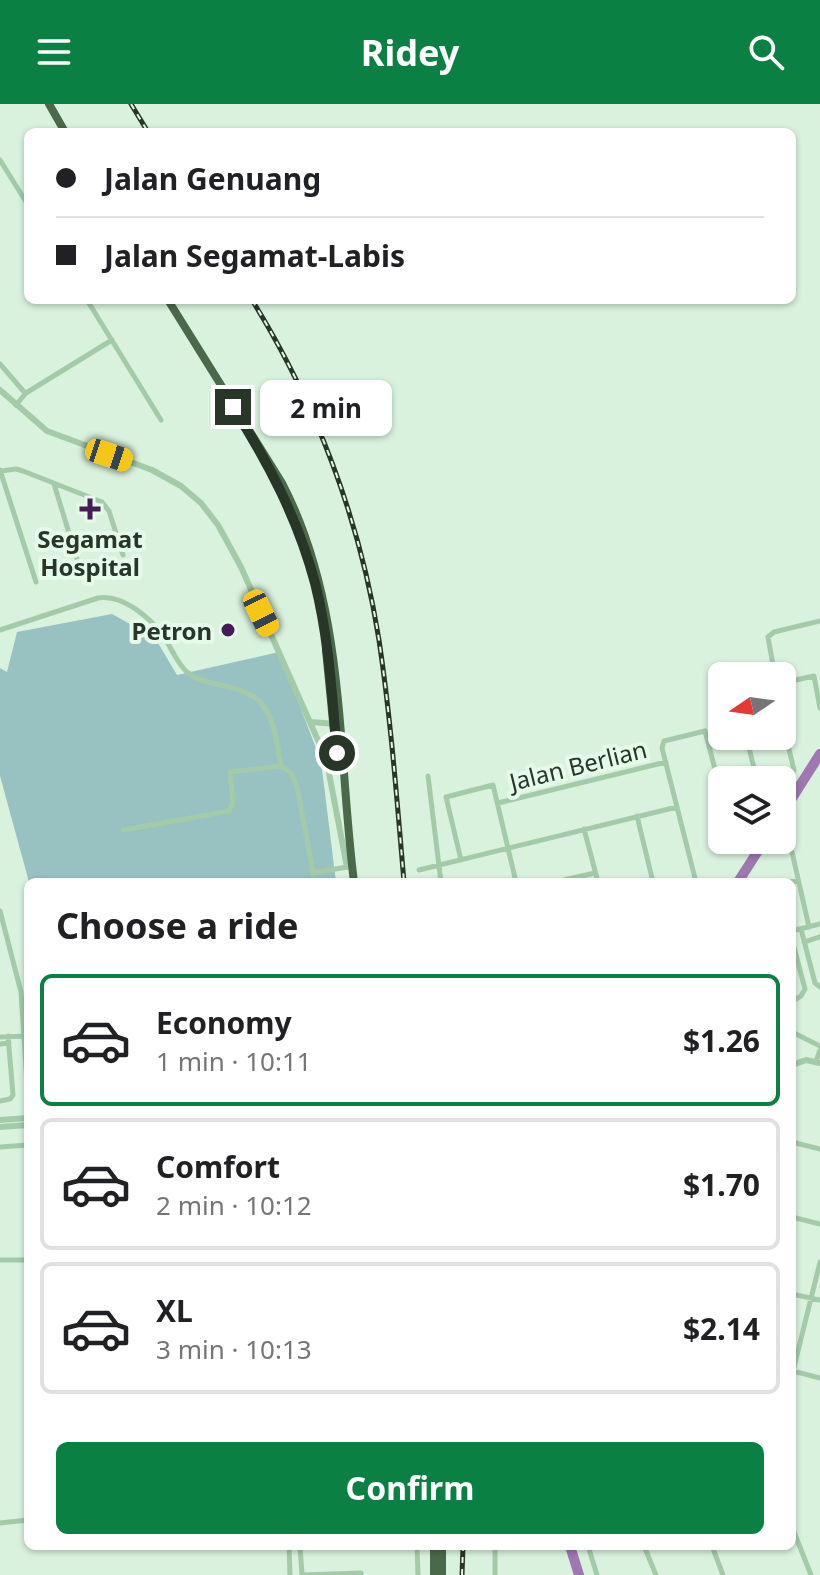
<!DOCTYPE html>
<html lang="en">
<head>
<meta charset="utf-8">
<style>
  :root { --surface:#fff; --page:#f6f6f6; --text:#202124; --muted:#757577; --line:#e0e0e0; --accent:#0b8043 }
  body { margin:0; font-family:"Noto Sans",sans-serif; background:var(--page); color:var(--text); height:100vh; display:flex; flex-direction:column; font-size:30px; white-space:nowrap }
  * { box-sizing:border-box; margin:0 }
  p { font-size:26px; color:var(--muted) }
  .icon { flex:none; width:44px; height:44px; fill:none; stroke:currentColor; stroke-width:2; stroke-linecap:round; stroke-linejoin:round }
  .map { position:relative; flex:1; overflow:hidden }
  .side { position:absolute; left:24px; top:774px; width:772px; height:672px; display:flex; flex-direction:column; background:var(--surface); border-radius:12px; box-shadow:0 2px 6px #0004 }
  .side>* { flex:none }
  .top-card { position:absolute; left:24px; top:24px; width:772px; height:176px; border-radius:12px; box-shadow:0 2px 6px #0004; display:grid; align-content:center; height:176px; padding:0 32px; background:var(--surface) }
  .needle { width:52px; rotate:257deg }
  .buttons { position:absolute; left:708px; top:558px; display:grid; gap:16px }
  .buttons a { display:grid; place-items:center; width:88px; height:88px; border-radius:12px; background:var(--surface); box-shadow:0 2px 6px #0004; font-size:40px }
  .end { position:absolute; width:36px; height:36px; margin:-18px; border:10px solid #273626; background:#fff; box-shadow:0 0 0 4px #fff }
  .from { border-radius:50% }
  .bubble { position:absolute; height:56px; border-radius:12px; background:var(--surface); box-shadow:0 2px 6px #0004; font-size:26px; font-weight:700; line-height:56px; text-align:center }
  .car { position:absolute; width:24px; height:48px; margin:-24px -12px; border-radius:10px; box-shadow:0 0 6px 2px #0007; background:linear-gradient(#f5c518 24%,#345 0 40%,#f5c518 0 76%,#345 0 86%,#f5c518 0) }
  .top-card b { display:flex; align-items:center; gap:28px; height:76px; font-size:30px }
  .top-card b+b { border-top:2px solid var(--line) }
  .top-card i { width:20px; height:20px; background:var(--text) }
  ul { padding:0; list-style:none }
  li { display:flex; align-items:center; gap:24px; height:132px; margin:0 16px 12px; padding:0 16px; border:4px solid var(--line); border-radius:12px }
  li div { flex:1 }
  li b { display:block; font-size:30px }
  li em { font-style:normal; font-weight:700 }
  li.on { border-color:var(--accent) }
  li>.icon { width:72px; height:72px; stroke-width:1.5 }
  h2 { padding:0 32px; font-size:36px; line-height:96px }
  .action { display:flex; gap:16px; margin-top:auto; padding:16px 32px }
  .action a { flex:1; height:92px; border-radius:12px; background:var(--accent); color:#fff; font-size:32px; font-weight:700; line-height:92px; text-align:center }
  header { display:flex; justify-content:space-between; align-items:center; height:104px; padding:0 32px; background:var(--accent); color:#fff; font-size:36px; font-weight:700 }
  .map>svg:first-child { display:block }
  .green { fill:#98c2c1 }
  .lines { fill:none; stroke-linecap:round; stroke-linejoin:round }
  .river { stroke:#9f77b1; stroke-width:10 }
  .minor { stroke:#a4cba9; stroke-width:5 }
  .tertiary { stroke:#a4cba9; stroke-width:6 }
  .trunk { stroke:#4a684a; stroke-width:8 }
  .rail-casing { stroke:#273626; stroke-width:5 }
  .rail { stroke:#e5fae9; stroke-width:2; stroke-dasharray:6; stroke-linecap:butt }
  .route { stroke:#273626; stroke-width:10 }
  .poi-dot { fill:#471a59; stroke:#e5fae9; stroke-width:3 }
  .labels { text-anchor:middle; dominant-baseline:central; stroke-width:8; stroke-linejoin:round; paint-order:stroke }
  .poi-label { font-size:24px; font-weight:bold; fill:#273626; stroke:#e5fae9 }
  .street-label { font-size:24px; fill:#273626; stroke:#e5fae9 }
</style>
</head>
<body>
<header><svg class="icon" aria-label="menu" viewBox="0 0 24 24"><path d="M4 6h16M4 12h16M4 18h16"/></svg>Ridey<svg class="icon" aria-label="search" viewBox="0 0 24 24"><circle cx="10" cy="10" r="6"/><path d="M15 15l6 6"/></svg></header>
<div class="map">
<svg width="820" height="1471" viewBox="0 0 820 1471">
  <rect width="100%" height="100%" fill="#d9f2dd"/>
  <path class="green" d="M 112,510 L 155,534 L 177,571 L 279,548 L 321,657 L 336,778 L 29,778 L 0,672 L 0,564 L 7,568 L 17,528 Z"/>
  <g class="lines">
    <path class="river" d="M 782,710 L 820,650
      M 738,778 L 765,736
      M 570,1442 L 579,1471"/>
    <path class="minor" d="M 0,56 L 28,101
      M 87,196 L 161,316
      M 0,260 L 25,289
      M 16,301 L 26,289 L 112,236
      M 0,366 L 36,478
      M 1,367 L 16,365 L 23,367 L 102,398 L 109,407 L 123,451
      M 54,380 L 77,455
      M 0,526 L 98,494 C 122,490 150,513 163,532 C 172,544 176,558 187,568 C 207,585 240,578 260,598 C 275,614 277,641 281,662
      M 775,572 L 768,533 L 774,528 L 820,517
      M 782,579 L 814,572 L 820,604
      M 746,632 L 757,676
      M 428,672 L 441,778
      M 779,676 L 791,672 L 794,666 L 782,616
      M 498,699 L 666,658
      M 637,712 L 653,778
      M 584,725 L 598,778
      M 124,726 L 229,707 L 233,699 L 230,668 L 281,662 L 291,669 L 297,683 L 315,778
      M 792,748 L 809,823
      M 461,756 L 446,693 L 493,681 L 516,778
      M 419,766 L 677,703
      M 313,769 L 347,763
      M 564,776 L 595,769
      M 696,778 L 662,644 L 664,637 L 705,627 L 722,692
      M 790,778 L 798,776
      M 0,807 L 21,888 L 28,994
      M 801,825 L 815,879 L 820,883
      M 792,827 L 820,820
      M 792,836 L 805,885 L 801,892 L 792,898
      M 804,838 L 820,833
      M 792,928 L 820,942
      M 0,933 L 28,932
      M 0,940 L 9,939
      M 816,957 L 820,946
      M 0,997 L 10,995 L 13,991 L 8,932
      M 792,1038 L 820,1045
      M 0,1043 L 28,1041
      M 792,1113 L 820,1120
      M 0,1156 L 28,1156
      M 792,1190 L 820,1196
      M 793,1267 L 820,1158
      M 793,1267 L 820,1274
      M 0,1419 L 28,1416
      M 792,1423 L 811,1471
      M 289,1442 L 290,1471
      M 300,1442 L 302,1471
      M 417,1442 L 418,1471
      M 495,1442 L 495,1471
      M 588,1442 L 597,1471
      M 644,1442 L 656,1471
      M 712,1442 L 723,1471
      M 302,1471 L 361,1469"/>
    <path class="tertiary" d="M 0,286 L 47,327 L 152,366 L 181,382 L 201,399 L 218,421 L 241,463 L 321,643 L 328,664 L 347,763
      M 311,618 L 335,620
      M 792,961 L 806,956 L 820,959
      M 0,1016 L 28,1014
      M 0,1023 L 28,1021"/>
    <path class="trunk" d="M 49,0 L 65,28
      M 168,196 L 282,379 C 346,502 337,644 354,778
      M 326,546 L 336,648
      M 434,1471 L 434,1442
      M 442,1471 L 442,1442"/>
    <defs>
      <path id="rail" d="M 131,0 L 148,28
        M 252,196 C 316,299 360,416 379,536 C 391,616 397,697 404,778
        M 462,1471 L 463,1442"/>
    </defs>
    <use href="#rail" class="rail-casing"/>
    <use href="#rail" class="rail"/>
  </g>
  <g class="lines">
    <path class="route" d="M 233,303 C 268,358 298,415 315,479 C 329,534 332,592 337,649"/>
  </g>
  <g class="poi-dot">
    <path d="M86 393h8v8h8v8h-8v8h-8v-8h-8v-8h8z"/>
    <circle cx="228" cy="526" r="8"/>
  </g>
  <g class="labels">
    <g class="poi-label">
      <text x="90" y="434">Segamat<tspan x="90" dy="28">Hospital</tspan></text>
      <text x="212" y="526" text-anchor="end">Petron</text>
    </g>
    <g class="street-label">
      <text transform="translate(578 661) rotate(-14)">Jalan Berlian</text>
    </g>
  </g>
</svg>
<div class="buttons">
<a><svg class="needle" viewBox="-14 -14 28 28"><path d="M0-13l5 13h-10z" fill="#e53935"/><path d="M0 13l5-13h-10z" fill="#757577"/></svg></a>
<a><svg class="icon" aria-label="layers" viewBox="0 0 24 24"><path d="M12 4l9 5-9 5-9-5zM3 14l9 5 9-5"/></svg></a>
</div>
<i class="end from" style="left:337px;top:649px"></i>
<i class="end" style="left:233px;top:303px"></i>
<div class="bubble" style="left:260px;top:276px;width:132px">2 min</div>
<i class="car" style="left:109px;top:351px;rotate:108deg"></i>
<i class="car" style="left:261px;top:509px;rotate:154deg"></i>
<div class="top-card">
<b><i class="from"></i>Jalan Genuang</b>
<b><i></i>Jalan Segamat-Labis</b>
</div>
<section class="side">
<h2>Choose a ride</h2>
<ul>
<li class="on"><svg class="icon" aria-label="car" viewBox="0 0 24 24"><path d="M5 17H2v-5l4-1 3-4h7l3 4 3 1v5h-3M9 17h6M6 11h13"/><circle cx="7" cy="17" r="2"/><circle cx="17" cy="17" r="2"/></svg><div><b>Economy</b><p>1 min · 10:11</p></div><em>$1.26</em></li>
<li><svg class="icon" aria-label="car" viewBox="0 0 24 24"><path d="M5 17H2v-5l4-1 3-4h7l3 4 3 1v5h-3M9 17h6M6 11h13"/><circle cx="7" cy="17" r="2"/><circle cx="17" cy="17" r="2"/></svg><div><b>Comfort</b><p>2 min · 10:12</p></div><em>$1.70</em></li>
<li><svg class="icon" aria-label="car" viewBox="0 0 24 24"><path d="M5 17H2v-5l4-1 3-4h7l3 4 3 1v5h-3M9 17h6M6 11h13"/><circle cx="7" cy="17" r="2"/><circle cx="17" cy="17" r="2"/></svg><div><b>XL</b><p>3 min · 10:13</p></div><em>$2.14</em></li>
</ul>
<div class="action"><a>Confirm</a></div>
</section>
</div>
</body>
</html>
